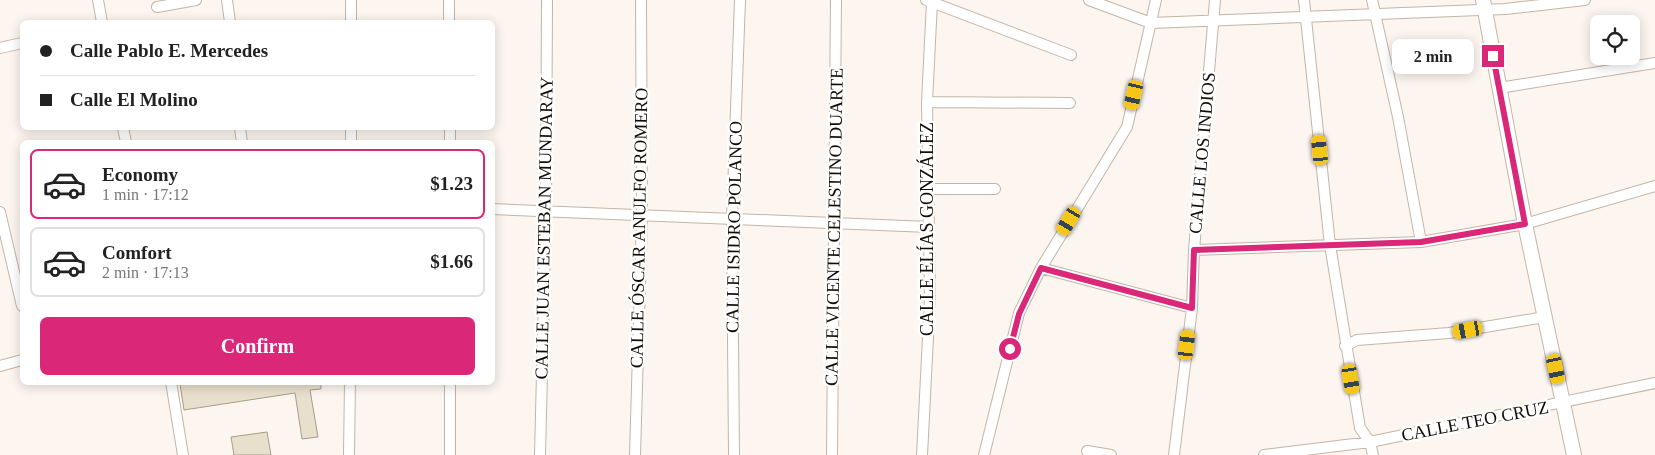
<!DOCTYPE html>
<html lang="en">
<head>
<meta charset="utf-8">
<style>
  :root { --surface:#fff; --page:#f2f2f2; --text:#222; --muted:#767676; --line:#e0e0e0; --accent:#db2777 }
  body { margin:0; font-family:Georgia,serif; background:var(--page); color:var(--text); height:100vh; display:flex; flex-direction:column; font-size:19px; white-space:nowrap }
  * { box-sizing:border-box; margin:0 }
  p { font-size:16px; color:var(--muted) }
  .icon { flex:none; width:28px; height:28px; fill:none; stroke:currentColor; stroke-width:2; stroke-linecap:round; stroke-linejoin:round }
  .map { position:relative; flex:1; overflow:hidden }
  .details { position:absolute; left:20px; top:140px; width:475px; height:245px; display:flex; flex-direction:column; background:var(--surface); border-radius:8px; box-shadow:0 2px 12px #0003 }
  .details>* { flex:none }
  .guide { position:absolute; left:20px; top:20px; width:475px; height:110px; border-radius:8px; box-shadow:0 2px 12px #0003; display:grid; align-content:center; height:110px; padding:0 20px; background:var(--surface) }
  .buttons { position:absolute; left:1590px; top:15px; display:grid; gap:10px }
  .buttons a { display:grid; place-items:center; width:50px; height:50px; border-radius:8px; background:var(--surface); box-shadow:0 2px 12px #0003; font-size:25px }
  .end { position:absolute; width:22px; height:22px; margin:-11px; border:6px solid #db2777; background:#fff; box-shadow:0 0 0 2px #fff }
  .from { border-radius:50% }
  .bubble { position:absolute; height:35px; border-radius:8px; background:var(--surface); box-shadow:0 2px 12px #0003; font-size:16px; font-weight:800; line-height:35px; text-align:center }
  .car { position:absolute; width:15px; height:30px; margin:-15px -8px; border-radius:6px; box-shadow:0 0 4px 1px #0007; background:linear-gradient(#f5c518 24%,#345 0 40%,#f5c518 0 76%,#345 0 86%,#f5c518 0) }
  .guide b { display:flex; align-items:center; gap:18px; height:48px; font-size:19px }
  .guide b+b { border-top:1px solid var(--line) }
  .guide i { width:12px; height:12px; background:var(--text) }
  ul { padding:9px 0 0; list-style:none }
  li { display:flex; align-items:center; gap:15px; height:70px; margin:0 10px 8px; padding:0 10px; border:2px solid var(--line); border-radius:8px }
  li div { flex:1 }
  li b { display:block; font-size:19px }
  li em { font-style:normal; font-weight:800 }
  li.on { border-color:var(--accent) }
  li>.icon { width:45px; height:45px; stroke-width:1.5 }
  .cta { display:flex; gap:10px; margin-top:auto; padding:10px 20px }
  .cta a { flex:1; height:58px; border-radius:8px; background:var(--accent); color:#fff; font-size:20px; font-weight:800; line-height:58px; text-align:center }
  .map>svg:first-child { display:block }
  .building { fill:#e8e0cc; stroke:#a59e8a }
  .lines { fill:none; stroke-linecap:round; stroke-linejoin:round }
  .minor-casing { stroke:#c5b4a5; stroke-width:12 }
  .tertiary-casing { stroke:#c5b4a5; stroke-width:16 }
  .minor { stroke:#fff; stroke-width:10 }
  .tertiary { stroke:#fff; stroke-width:14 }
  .route { stroke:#db2777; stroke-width:6 }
  .labels { text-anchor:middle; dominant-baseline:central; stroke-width:5; stroke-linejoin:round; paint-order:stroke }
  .street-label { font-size:18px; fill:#130d08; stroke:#fff }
</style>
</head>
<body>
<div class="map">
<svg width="1655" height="455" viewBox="0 0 1655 455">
  <rect width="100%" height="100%" fill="#fdf6f0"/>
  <path class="building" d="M 190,382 L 321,382 L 321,389 L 310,390 L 318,437 L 302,439 L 295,393 L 184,410 L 180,384 Z
    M 267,432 L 271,455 L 234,455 L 231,437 Z"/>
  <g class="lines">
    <defs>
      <path id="minor" d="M 98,0 L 102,22
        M 227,0 L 230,22
        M 926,0 L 1071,55
        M 1089,0 L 1151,23 L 1505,9 L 1585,0
        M 1304,0 L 1330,245 L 1360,428 L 1370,442 L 1373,455
        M 1372,0 L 1398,117 L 1421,242
        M 157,7 L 196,0
        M 351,22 L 351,0
        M 449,22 L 449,0
        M 0,48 L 22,43
        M 1499,88 L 1655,63
        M 927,102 L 1070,103
        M 123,128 L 126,142
        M 240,128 L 242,142
        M 450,128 L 450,142
        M 351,142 L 351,128
        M 929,189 L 995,189
        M 492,209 L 929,227
        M 0,212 L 22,306
        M 1194,250 L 1421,242 L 1525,224 L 1655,186
        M 1041,268 L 1192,308
        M 1345,346 L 1357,340 L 1449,333 L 1545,317
        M 0,366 L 22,360
        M 171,382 L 183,455
        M 1087,451 L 1111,455
        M 349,455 L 350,382
        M 450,455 L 450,382
        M 540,455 L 546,212 L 547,0
        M 635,455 L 642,216 L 641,0
        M 734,455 L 732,219 L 740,0
        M 832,455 L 836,0
        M 922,455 L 930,298 L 927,102 L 932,2
        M 984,455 L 1019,313 L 1041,268 L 1127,127 L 1156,0
        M 1174,455 L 1192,308 L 1194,250 L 1215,0
        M 1264,455 L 1370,442 L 1655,383"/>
      <path id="tertiary" d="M 1483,0 L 1525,224 L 1574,455"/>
    </defs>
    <use href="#minor" class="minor-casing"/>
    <use href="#tertiary" class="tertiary-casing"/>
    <use href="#minor" class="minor"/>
    <use href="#tertiary" class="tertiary"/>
  </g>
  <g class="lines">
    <path class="route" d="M 1010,349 L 1019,314 L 1041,268 L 1192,308 L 1194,250 L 1421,242 L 1525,224 L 1493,56"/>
  </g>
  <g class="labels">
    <g class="street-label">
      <text transform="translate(1202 153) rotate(-85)">CALLE LOS INDIOS</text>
      <text transform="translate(734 227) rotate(-89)">CALLE ISIDRO POLANCO</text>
      <text transform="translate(834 227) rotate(-89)">CALLE VICENTE CELESTINO DUARTE</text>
      <text transform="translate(544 228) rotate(-89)">CALLE JUAN ESTEBAN MUNDARAY</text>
      <text transform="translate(639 228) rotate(-89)">CALLE ÓSCAR ANULFO ROMERO</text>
      <text transform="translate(927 229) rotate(-90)">CALLE ELÍAS GONZÁLEZ</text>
      <text transform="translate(1475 421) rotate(-11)">CALLE TEO CRUZ</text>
    </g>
  </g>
</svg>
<div class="buttons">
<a><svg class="icon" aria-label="locate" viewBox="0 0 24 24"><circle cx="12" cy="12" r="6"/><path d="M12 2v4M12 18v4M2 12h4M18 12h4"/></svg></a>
</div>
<i class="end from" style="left:1010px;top:349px"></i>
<i class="end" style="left:1493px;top:56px"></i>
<div class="bubble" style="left:1392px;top:39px;width:82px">2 min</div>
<i class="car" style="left:1134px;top:95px;rotate:193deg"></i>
<i class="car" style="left:1320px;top:150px;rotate:354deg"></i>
<i class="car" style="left:1069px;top:221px;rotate:211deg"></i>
<i class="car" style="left:1468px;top:330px;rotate:260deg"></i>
<i class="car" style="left:1187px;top:345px;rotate:7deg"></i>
<i class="car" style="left:1556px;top:369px;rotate:168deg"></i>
<i class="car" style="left:1351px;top:379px;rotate:170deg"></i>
<div class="guide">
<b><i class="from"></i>Calle Pablo E. Mercedes</b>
<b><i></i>Calle El Molino</b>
</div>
<section class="details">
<ul>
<li class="on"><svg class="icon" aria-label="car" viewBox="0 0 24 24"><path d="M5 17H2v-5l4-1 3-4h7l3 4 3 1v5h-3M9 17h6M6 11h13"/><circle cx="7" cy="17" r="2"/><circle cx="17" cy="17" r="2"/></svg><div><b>Economy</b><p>1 min · 17:12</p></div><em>$1.23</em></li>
<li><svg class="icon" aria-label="car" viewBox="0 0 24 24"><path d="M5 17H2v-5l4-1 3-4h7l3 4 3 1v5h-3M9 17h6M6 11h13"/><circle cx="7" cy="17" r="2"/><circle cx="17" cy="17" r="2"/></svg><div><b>Comfort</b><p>2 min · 17:13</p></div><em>$1.66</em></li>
</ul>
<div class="cta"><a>Confirm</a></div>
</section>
</div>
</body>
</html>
